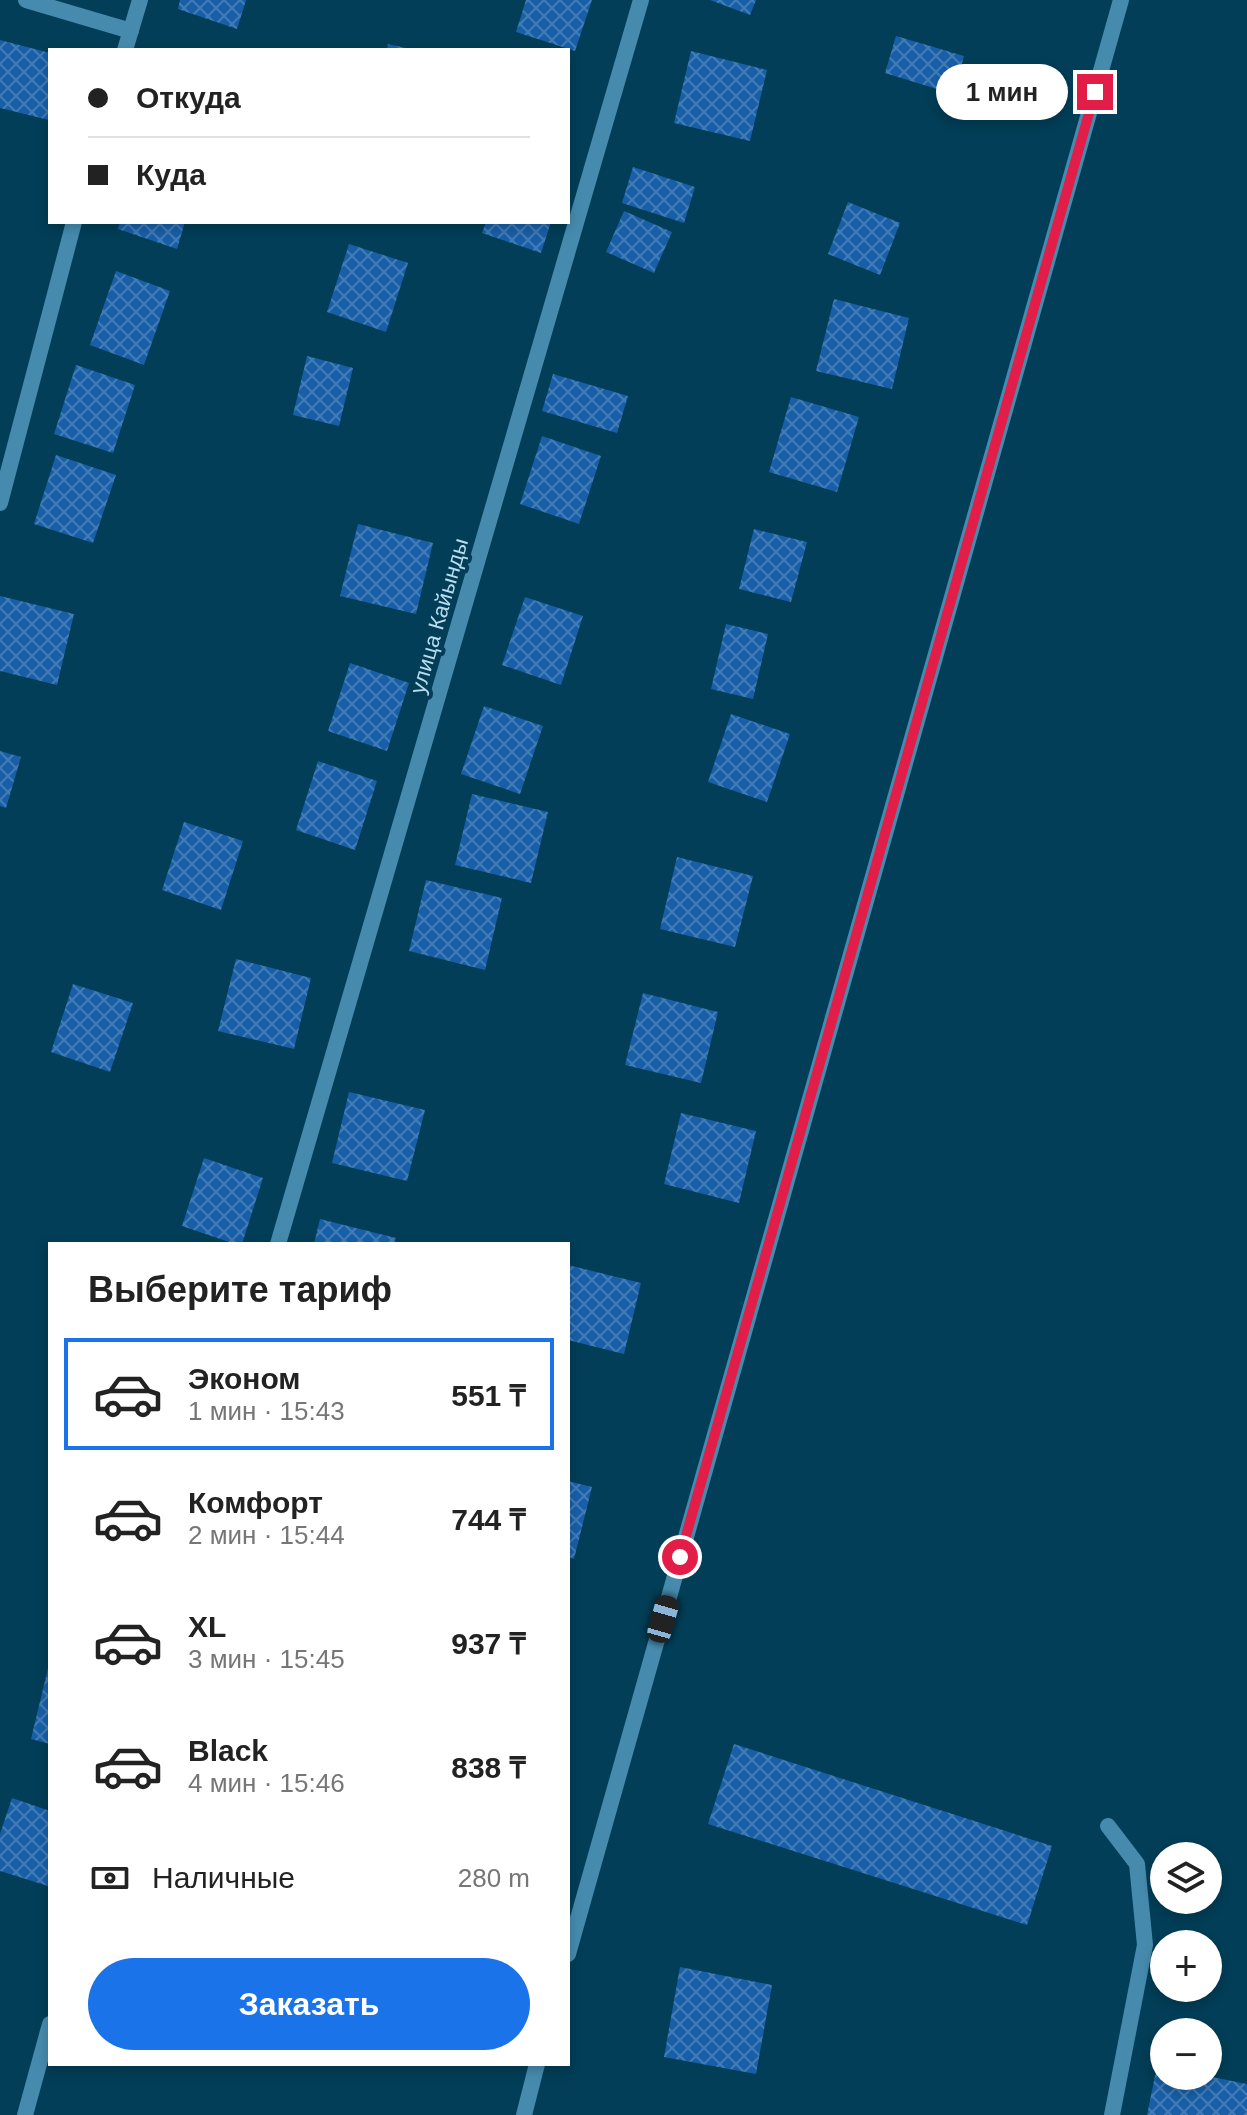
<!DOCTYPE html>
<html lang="ru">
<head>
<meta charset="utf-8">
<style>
  :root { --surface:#fff; --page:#f6f6f6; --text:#222; --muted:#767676; --line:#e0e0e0; --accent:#1a73e8 }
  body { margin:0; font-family:Arial,sans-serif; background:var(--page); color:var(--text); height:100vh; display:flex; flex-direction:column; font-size:30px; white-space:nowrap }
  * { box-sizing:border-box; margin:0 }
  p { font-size:26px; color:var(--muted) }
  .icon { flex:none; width:44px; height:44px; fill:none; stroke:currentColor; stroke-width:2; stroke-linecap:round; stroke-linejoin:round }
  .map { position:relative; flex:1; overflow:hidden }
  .details { position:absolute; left:48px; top:1242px; width:522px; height:824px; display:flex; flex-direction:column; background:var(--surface); border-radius:0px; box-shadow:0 4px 12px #0003 }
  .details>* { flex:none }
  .banner { position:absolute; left:48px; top:48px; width:522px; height:176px; border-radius:0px; box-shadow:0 4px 12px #0003; display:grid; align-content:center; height:176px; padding:0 40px; background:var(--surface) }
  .controls { position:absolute; left:1150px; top:1842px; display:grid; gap:16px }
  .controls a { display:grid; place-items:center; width:72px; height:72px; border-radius:50%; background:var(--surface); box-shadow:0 4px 12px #0003; font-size:40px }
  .end { position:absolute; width:36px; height:36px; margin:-18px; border:10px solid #e11d48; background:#fff; box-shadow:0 0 0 4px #fff }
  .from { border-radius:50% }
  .bubble { position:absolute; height:56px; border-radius:28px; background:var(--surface); box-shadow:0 4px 12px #0003; font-size:26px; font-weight:800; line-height:56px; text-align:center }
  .car { position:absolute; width:24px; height:48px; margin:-24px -12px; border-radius:10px; box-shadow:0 0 6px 2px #0007; background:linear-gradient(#222 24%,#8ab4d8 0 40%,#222 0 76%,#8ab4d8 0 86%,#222 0) }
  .banner b { display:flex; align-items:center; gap:28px; height:76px; font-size:30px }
  .banner b+b { border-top:2px solid var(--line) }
  .banner i { width:20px; height:20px; background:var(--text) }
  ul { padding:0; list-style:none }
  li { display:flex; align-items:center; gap:24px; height:112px; margin:0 16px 12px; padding:0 24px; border:4px solid transparent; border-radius:0px }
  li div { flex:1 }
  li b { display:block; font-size:30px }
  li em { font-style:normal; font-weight:800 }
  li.current { border-color:var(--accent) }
  li>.icon { width:72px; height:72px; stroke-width:1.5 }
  h2 { padding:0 40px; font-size:36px; line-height:96px }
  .pay { display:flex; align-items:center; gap:20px; height:88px; padding:0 40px; font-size:30px }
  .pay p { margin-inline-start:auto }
  .cta { display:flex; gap:16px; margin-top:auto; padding:16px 40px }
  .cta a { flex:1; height:92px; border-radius:48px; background:var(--accent); color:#fff; font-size:32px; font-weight:800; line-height:92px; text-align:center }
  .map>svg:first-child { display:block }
  .building { fill:url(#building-cross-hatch) }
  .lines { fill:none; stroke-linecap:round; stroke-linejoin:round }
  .street { stroke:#468bae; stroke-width:16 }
  .route { stroke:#e11d48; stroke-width:10 }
  .labels { text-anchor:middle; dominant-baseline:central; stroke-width:8; stroke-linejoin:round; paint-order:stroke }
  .street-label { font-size:22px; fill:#bbdcef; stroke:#023e57 }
</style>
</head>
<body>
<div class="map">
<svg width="1247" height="2115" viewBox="0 0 1247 2115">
  <defs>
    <pattern id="building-cross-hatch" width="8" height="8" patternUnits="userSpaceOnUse" patternTransform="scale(2)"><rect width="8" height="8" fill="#185fa7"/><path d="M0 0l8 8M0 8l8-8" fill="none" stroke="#427db8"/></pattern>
  </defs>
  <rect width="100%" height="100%" fill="#023e57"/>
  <path class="building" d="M 180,0 L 246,0 L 237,29 L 178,9 Z
    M 526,0 L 592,0 L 575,51 L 516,32 Z
    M 710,0 L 756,0 L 750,15 Z
    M 896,36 L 964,56 L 953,94 L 885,73 Z
    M 0,40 L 50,53 L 49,120 L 0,108 Z
    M 388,44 L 410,49 L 410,50 L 387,50 Z
    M 691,51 L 767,70 L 750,141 L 674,123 Z
    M 633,167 L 695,187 L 684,223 L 622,203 Z
    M 848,202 L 900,223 L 880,275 L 828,254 Z
    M 624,211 L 672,232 L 654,273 L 606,252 Z
    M 120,222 L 185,222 L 177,249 L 118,229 Z
    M 486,222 L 551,222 L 541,253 L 482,233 Z
    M 349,244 L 408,263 L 386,332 L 327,312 Z
    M 116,271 L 170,291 L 144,365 L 90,345 Z
    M 834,299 L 909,318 L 892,389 L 816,371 Z
    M 307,356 L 353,368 L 339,426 L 293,415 Z
    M 76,365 L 135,385 L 113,453 L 54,434 Z
    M 553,374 L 628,396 L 617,433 L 542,411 Z
    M 791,397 L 859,417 L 837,492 L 769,472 Z
    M 542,436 L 601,456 L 579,524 L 520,504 Z
    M 56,455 L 116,475 L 93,543 L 34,524 Z
    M 358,524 L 433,543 L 416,614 L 340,596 Z
    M 754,529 L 807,542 L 791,602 L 739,589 Z
    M 0,596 L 74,614 L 57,685 L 0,671 Z
    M 525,597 L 583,616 L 561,685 L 502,665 Z
    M 726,624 L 768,634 L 753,699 L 711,689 Z
    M 350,663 L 409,683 L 387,751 L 328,731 Z
    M 484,706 L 543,726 L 520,794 L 461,774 Z
    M 731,714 L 790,734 L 767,802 L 708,782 Z
    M 0,751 L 21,757 L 6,808 L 0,806 Z
    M 318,761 L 377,781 L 355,850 L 296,830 Z
    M 472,794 L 548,812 L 531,883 L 455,865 Z
    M 184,822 L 243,841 L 221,910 L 162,890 Z
    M 677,857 L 753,876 L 735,947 L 660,929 Z
    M 426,880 L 502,898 L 485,970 L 409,951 Z
    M 236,959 L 311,978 L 294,1049 L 218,1031 Z
    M 73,984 L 133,1003 L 110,1072 L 51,1052 Z
    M 643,993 L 718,1012 L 701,1083 L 625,1065 Z
    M 349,1092 L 425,1110 L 407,1181 L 332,1163 Z
    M 681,1113 L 756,1131 L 739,1203 L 664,1184 Z
    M 204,1158 L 263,1178 L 242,1244 L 235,1244 L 182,1226 Z
    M 320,1219 L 396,1238 L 394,1244 L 314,1244 Z
    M 568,1265 L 641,1283 L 624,1354 L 568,1340 Z
    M 568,1481 L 592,1487 L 574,1559 L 568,1557 Z
    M 49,1664 L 50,1665 L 50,1744 L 31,1739 Z
    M 734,1744 L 1052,1846 L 1027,1925 L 708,1824 Z
    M 12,1798 L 50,1811 L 50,1881 L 48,1886 L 0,1871 L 0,1834 Z
    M 680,1967 L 772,1985 L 756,2074 L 664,2057 Z
    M 1157,2066 L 1164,2067 L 1164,2076 L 1207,2076 L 1247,2084 L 1247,2115 L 1147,2115 Z"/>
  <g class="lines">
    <path class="street" d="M 26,0 L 131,31
      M 125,50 L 140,0
      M 0,503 L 74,222
      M 278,1244 L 641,0
      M 1108,1826 L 1137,1864 L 1145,1945 L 1112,2115
      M 568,1954 L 1121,0
      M 25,2115 L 50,2024
      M 524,2115 L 537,2064"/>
  </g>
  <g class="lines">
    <path class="route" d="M 680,1557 L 1095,92"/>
  </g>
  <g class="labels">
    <g class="street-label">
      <text transform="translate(439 616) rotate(-74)">улица Кайынды</text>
    </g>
  </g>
</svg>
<div class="controls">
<a><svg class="icon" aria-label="layers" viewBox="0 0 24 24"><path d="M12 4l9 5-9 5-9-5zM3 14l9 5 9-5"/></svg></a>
<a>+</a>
<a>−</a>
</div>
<i class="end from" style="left:680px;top:1557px"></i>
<i class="end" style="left:1095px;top:92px"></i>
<div class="bubble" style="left:936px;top:64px;width:132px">1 мин</div>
<i class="car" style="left:663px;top:1619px;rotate:16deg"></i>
<div class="banner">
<b><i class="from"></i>Откуда</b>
<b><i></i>Куда</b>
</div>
<section class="details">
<h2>Выберите тариф</h2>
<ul>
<li class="current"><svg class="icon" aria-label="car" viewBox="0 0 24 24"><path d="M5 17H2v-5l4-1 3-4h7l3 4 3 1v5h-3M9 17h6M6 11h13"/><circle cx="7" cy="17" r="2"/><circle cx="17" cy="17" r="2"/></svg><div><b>Эконом</b><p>1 мин · 15:43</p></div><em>551 ₸</em></li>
<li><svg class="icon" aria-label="car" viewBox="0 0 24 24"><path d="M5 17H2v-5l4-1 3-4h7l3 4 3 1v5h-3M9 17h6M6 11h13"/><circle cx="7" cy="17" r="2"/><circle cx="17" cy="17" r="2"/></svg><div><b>Комфорт</b><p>2 мин · 15:44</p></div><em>744 ₸</em></li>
<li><svg class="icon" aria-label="car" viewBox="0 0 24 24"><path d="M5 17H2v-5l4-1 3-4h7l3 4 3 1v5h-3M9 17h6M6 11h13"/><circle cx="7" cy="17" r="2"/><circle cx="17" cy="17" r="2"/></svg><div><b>XL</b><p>3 мин · 15:45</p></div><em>937 ₸</em></li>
<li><svg class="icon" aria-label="car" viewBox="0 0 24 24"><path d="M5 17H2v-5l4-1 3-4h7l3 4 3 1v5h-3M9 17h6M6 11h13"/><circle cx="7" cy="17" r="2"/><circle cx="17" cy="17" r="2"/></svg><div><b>Black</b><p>4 мин · 15:46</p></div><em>838 ₸</em></li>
</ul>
<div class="pay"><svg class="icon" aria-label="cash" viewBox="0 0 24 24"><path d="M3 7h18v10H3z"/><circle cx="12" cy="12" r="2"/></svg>Наличные<p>280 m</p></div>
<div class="cta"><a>Заказать</a></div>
</section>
</div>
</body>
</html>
